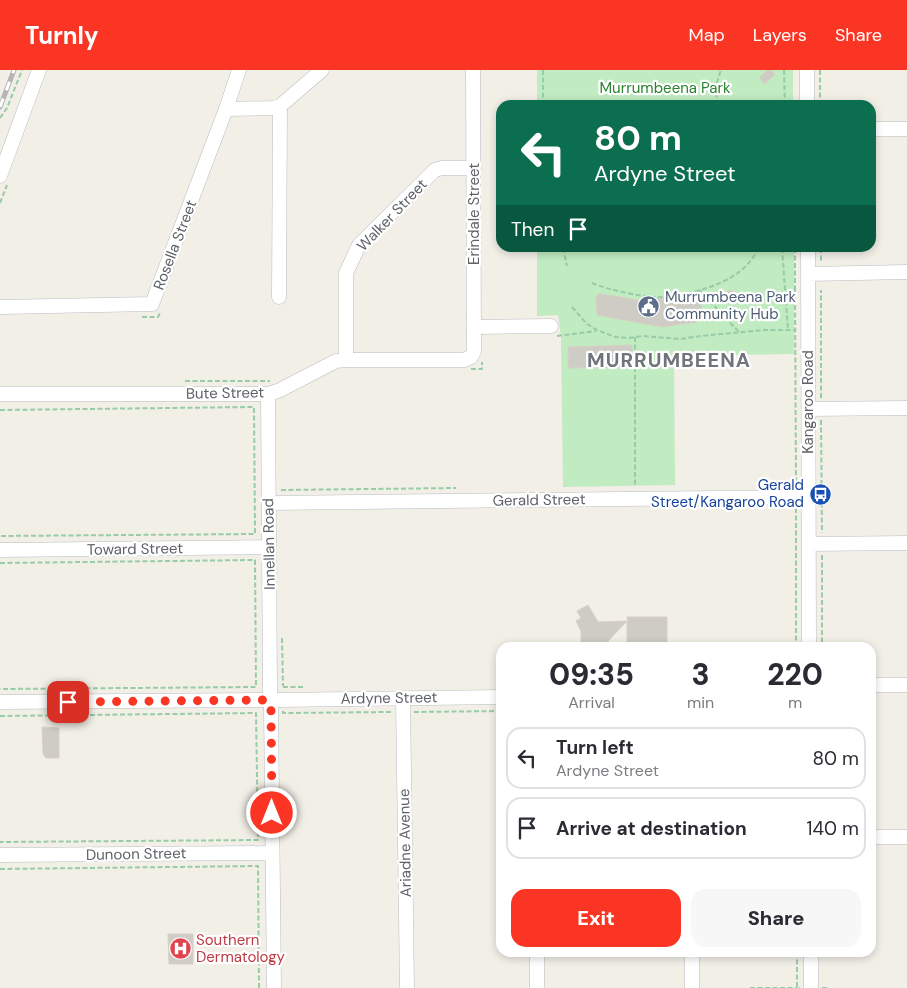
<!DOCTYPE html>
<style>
body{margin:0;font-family:"DM Sans",sans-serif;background:#f7f7f7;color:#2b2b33;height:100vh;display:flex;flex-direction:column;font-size:19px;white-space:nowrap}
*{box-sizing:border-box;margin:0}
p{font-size:16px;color:#7c7c81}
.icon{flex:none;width:28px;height:28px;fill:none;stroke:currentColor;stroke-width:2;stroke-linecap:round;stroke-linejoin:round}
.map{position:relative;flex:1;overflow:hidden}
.panel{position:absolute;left:496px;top:572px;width:380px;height:315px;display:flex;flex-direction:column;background:#fff;border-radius:15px;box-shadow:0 2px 8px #0003}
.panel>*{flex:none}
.hud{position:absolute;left:496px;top:30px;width:380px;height:152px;border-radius:15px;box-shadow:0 2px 8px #0003;background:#0b6e4f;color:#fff;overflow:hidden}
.pin{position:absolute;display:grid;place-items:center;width:42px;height:42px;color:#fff;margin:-21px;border-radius:10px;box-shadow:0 2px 8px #0006}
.me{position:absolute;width:55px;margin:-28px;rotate:0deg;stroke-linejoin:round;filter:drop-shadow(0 0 4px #0008)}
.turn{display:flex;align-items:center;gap:18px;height:105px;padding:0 15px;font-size:22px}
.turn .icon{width:65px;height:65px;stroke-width:2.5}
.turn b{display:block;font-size:35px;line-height:42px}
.then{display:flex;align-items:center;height:48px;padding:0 15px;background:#0003;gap:10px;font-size:19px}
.eta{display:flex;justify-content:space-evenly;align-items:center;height:85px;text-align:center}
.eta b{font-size:30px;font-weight:800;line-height:35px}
.button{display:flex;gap:10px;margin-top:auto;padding:10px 15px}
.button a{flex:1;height:58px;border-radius:15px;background:#fb3523;color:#fff;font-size:20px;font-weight:800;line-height:58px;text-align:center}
.button a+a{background:#f7f7f7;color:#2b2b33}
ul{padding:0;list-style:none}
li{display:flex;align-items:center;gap:15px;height:62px;margin:0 10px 8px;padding:0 5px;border:2px solid #e1e1e2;border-radius:15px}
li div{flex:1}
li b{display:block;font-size:19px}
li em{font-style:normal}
header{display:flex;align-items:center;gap:30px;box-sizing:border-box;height:70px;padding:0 25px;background:#fb3523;color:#fff}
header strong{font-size:24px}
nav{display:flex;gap:28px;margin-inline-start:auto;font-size:18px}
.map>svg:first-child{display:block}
.green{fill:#c1ebc1}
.building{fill:#cfccc5;stroke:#d7d1c4}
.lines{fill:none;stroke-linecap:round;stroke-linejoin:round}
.minor-casing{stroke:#b9bcc1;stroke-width:15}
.path{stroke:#98cba7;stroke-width:2;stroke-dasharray:5 2.5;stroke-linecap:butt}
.minor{stroke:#fff;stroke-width:14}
.rail-casing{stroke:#b6b6b8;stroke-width:5}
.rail{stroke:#fff;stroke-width:3;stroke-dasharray:9;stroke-linecap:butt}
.route{stroke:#fb3523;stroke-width:9;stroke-dasharray:0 16.2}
.labels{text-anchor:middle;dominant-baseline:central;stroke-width:4.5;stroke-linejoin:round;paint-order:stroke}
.park-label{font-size:15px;fill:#2b8230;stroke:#fff}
.street-label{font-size:15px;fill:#5e6268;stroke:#fff}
.service-label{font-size:15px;fill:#4e5e75;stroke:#fff;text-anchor:start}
.transit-label{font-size:15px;fill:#164399;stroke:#fff;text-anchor:end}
.health-label{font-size:15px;fill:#be3a42;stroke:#fff;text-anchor:start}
.district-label{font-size:20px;font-weight:bold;letter-spacing:1px;fill:#6f757b;stroke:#fff}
</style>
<header>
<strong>Turnly</strong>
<nav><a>Map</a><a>Layers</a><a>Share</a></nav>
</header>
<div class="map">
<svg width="907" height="918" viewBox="0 0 907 918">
<rect width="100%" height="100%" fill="#f2efe7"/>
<!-- green -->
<path class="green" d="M537,0h256v35h-256z
M537,178h257v106l-120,2 1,129 -112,2 -2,-150 -3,-22 -21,1z"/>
<!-- building -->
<path class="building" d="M767,0h4l4,4 -10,10 -6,-6z
M728,220l8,2 -2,11 -9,-2z
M598,224h4l41,7 20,-4 9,4 28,-4 2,14 -6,1 1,10 -35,5 -65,-12 -1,-17z
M632,275v22l-64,1v-21z
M588,535l10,17 30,-1 -1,-4h40v31h-40v-27l-19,20 7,7h-34v-17l-5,-10 5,-3 -4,-7z
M42,657l17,1v30h-13l-3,-4z
M168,864h25v30h-24z"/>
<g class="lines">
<defs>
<path id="minor" d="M807,0v35
M226,39l48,-1 6,-2 42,-36
M871,59h36
M0,106l39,-106
M808,178l1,400
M808,204l99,-2
M279,227l1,-191
M0,237l152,-3 74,-195 13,-39
M474,257l77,-1
M346,290v-87l13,-28 76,-75 7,-2h32
M0,324h268l10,-3 58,-30 10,-1h118l7,-3 3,-6 -1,-281
M268,324l2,299
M809,339l98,-1
M269,433l540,-6
M809,474l98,-1
M0,480l269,-3
M871,615h36
M403,629l4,289
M278,630l223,-3
M0,632l264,-2
M271,637l3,281
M871,767h36
M0,785l272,-2
M537,882v36
M811,882v36
M692,918v-36"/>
</defs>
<!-- minor casing -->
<use href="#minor" class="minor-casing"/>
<!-- path -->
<path class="path" d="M543,0v35
M784,0l1,35
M820,0v35
M718,35l-3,-17 6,-18
M0,48l7,-10 15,-38
M0,133l7,-18
M563,178l4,18
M782,178l6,82
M795,178v42
M821,178v14
M592,213c14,6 52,15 67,14 34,-2 86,-15 99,-49
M699,220l40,42
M795,220l1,196
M572,237l15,17 10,6 18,7 14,1 13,-2 39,3 19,-3 65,-6h30
M142,247h16l2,-4
M557,266l39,-5
M635,267v150
M471,299h11v-7
M185,311h85
M821,328v-108
M0,340l254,-3 1,127 -255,2
M821,350l1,113
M281,420l175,-2
M796,438v140
M822,485v93
M0,493l255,-3 1,127 -256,2
M282,568l1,48
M283,617h22
M283,641v2l108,-1
M414,642l87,-1
M0,646l256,-3 2,127 -258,2
M0,799l258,-3 1,122
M797,882v36h3
M750,918h47
M822,918h6"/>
<!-- minor -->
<use href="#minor" class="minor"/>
<defs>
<path id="rail" d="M0,37l14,-37"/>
</defs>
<!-- rail casing -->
<use href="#rail" class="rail-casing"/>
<!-- rail -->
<use href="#rail" class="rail"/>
</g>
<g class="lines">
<!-- route -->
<path class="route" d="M68,632l196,-2 1,4 6,3 1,106"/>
</g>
<!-- icons -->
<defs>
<symbol id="civic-disc" viewBox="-11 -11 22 22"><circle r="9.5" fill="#5c6f8a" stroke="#fff"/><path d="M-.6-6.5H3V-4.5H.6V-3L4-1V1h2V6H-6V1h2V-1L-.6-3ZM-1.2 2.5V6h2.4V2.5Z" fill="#fff"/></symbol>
<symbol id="bus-disc" viewBox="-11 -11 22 22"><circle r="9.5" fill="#1a4fb4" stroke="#fff"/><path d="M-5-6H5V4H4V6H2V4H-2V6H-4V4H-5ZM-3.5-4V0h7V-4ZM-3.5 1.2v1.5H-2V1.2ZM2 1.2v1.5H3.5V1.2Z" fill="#fff"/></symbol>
<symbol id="hospital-disc" viewBox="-11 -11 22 22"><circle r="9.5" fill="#e0444e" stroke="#fff"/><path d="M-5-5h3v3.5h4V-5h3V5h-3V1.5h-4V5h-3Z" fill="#fff"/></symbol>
</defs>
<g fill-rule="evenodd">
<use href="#civic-disc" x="636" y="224" width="25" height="25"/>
<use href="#bus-disc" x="808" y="412" width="25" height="25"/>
<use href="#hospital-disc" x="168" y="866" width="25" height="25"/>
</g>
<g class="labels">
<!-- park labels -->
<g class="park-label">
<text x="665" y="18">Murrumbeena Park</text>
</g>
<!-- street labels -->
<g class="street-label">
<text transform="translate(474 144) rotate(-90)">Erindale Street</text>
<text transform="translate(392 145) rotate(-46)">Walker Street</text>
<text transform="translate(175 175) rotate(-69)">Rosella Street</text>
<text transform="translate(225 323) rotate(-1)">Bute Street</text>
<text transform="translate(808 332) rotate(-90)">Kangaroo Road</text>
<text transform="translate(539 430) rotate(-1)">Gerald Street</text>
<text transform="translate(269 474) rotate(-91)">Innellan Road</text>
<text transform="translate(135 479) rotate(-1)">Toward Street</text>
<text transform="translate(389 628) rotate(-1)">Ardyne Street</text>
<text transform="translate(405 773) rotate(-91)">Ariadne Avenue</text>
<text transform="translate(136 784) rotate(-1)">Dunoon Street</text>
</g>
<!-- service labels -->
<g class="service-label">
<text x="665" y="227">Murrumbeena Park<tspan x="665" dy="17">Community Hub</tspan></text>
</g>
<!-- transit labels -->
<g class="transit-label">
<text x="804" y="415">Gerald<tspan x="804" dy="17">Street/Kangaroo Road</tspan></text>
</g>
<!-- health labels -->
<g class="health-label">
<text x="196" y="870">Southern<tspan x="196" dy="17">Dermatology</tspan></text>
</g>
<!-- district labels -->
<g class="district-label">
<text x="669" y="290">MURRUMBEENA</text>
</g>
</g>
</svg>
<div class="pin" style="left:68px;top:632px;background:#d93025"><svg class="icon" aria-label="arrive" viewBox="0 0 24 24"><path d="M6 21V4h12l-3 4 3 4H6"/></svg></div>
<svg class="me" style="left:272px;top:743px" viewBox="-20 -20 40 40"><circle r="17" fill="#fb3523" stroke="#fff" stroke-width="3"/><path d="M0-11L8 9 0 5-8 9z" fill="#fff"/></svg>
<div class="hud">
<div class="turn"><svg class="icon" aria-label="left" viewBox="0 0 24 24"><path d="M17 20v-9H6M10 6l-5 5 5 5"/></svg><div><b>80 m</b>Ardyne Street</div></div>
<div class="then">Then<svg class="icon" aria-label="arrive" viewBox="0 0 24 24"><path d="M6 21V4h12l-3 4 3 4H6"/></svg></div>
</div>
<section class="panel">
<div class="eta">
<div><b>09:35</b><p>Arrival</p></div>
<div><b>3</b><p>min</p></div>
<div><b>220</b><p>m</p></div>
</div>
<ul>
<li><svg class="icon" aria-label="left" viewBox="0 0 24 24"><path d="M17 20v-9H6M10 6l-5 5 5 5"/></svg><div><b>Turn left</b><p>Ardyne Street</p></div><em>80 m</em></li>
<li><svg class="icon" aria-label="arrive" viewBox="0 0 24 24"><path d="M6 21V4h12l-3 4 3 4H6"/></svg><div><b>Arrive at destination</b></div><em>140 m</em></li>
</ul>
<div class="button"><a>Exit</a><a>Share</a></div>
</section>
</div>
